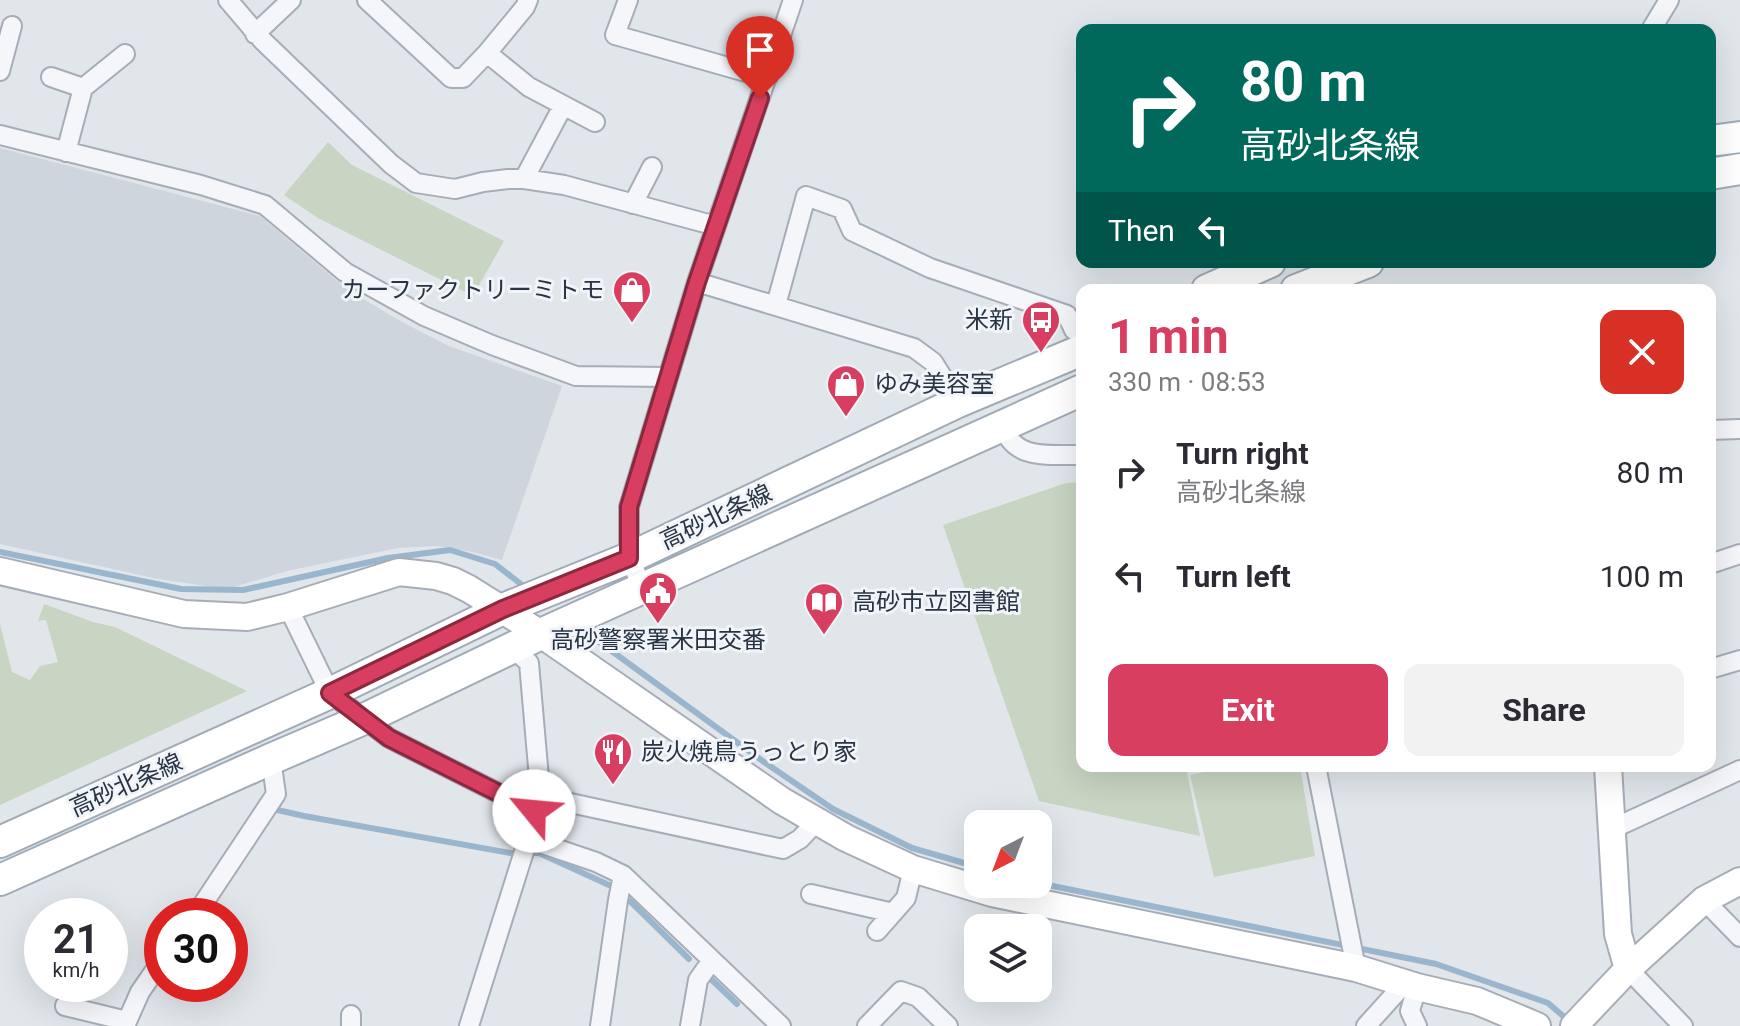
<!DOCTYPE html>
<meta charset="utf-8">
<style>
body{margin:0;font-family:Roboto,"Noto Sans JP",sans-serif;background:#f2f2f3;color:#2b2b33;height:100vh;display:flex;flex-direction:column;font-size:30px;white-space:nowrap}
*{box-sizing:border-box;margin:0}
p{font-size:26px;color:#7c7c81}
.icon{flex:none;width:44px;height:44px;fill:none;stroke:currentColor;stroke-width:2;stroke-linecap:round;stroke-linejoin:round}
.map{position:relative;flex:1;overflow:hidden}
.side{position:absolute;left:1076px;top:284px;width:640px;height:488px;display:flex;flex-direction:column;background:#fff;border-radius:16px;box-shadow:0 8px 32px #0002}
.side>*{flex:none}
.guide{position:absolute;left:1076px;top:24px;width:640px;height:244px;border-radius:16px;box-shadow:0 8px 32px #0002;background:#00695c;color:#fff;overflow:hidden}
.needle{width:52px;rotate:222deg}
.controls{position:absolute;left:964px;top:810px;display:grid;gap:16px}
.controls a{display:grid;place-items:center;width:88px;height:88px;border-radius:16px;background:#fff;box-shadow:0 8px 32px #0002;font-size:40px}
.speed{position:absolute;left:24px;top:898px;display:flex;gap:16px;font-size:40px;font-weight:700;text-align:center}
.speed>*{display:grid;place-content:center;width:104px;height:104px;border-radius:50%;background:#fff;box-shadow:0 8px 32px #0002;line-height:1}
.speed small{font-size:20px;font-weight:400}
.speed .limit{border:12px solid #d22;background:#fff;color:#111}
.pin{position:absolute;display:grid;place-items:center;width:68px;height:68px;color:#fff;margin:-82px -34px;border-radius:50% 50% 50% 0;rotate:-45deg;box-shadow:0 0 8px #0007}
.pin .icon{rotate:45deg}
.me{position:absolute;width:88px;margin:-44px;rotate:298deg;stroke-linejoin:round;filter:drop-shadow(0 0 6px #0008)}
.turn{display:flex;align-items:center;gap:28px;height:168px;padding:0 32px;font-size:36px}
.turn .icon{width:104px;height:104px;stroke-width:2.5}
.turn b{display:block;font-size:56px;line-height:68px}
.then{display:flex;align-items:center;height:76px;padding:0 32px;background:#0003;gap:16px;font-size:30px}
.round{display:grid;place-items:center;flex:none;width:84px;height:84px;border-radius:16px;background:#f2f2f3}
.summary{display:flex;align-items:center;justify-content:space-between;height:136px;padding:0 32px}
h1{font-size:48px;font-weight:700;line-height:60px;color:#d73e60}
.action{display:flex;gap:16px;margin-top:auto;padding:16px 32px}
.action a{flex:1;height:92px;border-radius:16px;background:#d73e60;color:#fff;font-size:32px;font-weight:700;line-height:92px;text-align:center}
.action a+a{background:#f2f2f3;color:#2b2b33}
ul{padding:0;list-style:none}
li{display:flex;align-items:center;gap:24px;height:104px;padding:0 32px}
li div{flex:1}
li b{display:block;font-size:30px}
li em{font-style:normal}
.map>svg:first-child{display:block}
.built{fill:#cfd5dd}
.green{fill:#c8d5c2}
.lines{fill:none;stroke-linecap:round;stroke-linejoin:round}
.stream{stroke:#9ab6cd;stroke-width:6}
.street-casing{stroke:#a6adb6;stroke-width:22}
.secondary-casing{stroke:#a6adb6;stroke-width:30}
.primary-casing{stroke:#9fabb7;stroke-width:34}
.street{stroke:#f4f6f9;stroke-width:18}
.secondary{stroke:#fff;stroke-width:26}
.primary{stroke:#fff;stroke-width:30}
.route-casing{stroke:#8c283e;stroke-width:20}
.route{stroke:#d73e60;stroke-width:14}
.labels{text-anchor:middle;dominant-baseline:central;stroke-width:6;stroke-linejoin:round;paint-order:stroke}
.poi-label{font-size:24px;fill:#283444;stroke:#f1f4f8;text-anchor:start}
.street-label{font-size:24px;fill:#283444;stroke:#f1f4f8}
</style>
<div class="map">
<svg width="1740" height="1026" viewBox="0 0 1740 1026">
<rect width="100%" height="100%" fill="#e1e6eb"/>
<!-- built -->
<path class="built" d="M0,148l260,68 76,64 22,16 44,26 47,24 113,40 -60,174 -34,-9 -31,-5 -39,2 -111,23 -53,16 -14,1 -62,-9 -158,-35z"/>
<!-- green -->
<path class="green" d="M328,142l24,23 152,76 -31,55 -155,-78 -34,-23z
M1082,482v284h132l-27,6 13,64 -161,-35 -96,-276 123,-42z
M44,604l49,18 22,5 132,64 -247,114v-181l12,48 18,8 10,-14 18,-4 -12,-42 -8,1z
M1233,766h67l15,90 -101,21 -24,-102z"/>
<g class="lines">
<!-- stream -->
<path class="stream" d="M0,552l181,37 62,1 145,-32 62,-8 45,14 31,24
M580,628l184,134 69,47 79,39 66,19
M273,809l31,7 223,40 5,-3h7l70,32
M1038,883l398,81 112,39 21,18
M630,901l59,58
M712,980l25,24"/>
<defs>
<path id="street" d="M228,0l34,40 129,124 25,19 39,6 28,-7 25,-3h16l40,6 152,41
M367,0l84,78h12l24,-25
M528,0l-3,7 -38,46 42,34 66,35
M628,0l-13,35 152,43
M1651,30l18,-30
M255,34l36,-34
M0,71l12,-45
M51,77l32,11
M0,135l201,50 64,20 80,67 79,44 68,29 84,31 92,1
M66,152l17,-64 42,-34
M524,179l39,-73
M633,204l19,-37
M697,282l217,66 19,14 25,40
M776,305l30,-109 36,13 10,22 78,37 137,47 7,15 8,5
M1003,425c10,37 49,29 79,30
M1710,430l30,-1
M1710,564l30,-10
M643,588l-14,-30v-51l68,-225 96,-282
M288,607l42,86 59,45 145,73
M1710,669l30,-9
M1316,766l40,202
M538,796l245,53 17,-10 16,-17
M1612,829l128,-59
M528,839l68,23 27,13 158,151
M811,894l82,19
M1704,900l36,37
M195,916l81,-122 -5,-35
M877,931l29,-33 7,-29
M1628,969l55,57
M65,1006l62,15
M351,1015v11
M125,1026l15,-34 22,-32
M469,1026l59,-187 12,-49 -11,-127 -16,-15
M600,1026l18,-126 5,-25
M690,1026l8,-46 14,-20
M867,1026l34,-35 17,6 30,29
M1366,1026l39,-43
M1417,1026l-7,-15 7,-24"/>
<path id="secondary" d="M0,571l184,43 63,3 41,-10 111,-35 37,4 17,5 16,8 72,45 241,167 64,37 67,31 79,24 364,75 61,19 60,14 60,25
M1608,766l10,168 10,35
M1574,1026l54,-57 76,-69 36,-19"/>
<path id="primary" d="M1710,141l30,-4
M1710,174l30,-5
M1207,290l63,-28
M1296,290l72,-28
M0,842l330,-149 173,-84 126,-51 329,-156 124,-52
M0,880l271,-121 93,-40 177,-85 541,-244"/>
</defs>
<!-- street casing -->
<use href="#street" class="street-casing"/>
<!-- secondary casing -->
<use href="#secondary" class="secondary-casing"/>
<!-- primary casing -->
<use href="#primary" class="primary-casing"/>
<!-- street -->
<use href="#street" class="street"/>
<!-- secondary -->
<use href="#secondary" class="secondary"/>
<!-- primary -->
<use href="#primary" class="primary"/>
</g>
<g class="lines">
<defs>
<path id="route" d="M534,811l-145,-73 -59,-45 173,-84 126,-51v-51l68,-225 63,-184"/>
</defs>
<!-- route casing -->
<use href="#route" class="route-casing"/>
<!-- route -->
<use href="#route" class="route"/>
</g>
<!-- icons -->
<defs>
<symbol id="shop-pin" viewBox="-11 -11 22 30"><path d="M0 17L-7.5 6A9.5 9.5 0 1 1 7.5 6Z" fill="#d73e60" stroke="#f1f4f8"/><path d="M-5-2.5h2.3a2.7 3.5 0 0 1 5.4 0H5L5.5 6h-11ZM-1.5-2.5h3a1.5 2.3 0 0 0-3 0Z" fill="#fff"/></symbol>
<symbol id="bus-pin" viewBox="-11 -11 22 30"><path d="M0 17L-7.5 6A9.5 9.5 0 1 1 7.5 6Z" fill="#d73e60" stroke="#f1f4f8"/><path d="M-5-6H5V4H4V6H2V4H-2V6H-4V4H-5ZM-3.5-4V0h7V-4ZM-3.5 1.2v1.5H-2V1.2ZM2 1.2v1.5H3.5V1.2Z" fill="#fff"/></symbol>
<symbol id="civic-pin" viewBox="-11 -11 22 30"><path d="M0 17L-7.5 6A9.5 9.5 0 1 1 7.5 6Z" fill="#d73e60" stroke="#f1f4f8"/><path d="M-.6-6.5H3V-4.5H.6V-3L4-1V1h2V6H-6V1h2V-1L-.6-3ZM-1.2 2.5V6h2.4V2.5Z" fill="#fff"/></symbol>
<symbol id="library-pin" viewBox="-11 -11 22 30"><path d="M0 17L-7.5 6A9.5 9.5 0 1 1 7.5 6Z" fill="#d73e60" stroke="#f1f4f8"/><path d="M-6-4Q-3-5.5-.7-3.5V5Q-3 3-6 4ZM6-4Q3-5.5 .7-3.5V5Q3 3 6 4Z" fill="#fff"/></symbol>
<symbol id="restaurant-pin" viewBox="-11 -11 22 30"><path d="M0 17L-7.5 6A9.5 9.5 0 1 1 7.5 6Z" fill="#d73e60" stroke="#f1f4f8"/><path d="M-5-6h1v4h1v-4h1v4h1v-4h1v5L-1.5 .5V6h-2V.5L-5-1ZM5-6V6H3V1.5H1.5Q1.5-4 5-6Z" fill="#fff"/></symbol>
</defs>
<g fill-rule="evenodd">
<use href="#shop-pin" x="610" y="268" width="44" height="60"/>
<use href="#bus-pin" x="1019" y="298" width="44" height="60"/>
<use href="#shop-pin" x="824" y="362" width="44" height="60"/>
<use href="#civic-pin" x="636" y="569" width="44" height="60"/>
<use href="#library-pin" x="802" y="580" width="44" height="60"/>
<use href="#restaurant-pin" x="591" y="730" width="44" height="60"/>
</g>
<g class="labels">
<!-- poi labels -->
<g class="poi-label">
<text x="604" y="290" text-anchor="end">カーファクトリーミトモ</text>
<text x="1013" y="320" text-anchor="end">米新</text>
<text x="874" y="384">ゆみ美容室</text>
<text x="852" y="602">高砂市立図書館</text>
<text x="658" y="640" text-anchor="middle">高砂警察署米田交番</text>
<text x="641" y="752">炭火焼鳥うっとり家</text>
</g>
<!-- street labels -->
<g class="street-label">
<text transform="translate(716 517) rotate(-25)">高砂北条線</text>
<text transform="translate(126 785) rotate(-24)">高砂北条線</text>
</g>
</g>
</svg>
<div class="controls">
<a><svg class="needle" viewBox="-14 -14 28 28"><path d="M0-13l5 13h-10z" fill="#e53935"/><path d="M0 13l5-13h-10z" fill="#7c7c81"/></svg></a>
<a><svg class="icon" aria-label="layers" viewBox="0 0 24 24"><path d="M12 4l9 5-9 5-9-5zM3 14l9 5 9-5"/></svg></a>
</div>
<div class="speed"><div>21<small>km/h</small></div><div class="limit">30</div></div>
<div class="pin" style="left:760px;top:98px;background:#d93025"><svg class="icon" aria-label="arrive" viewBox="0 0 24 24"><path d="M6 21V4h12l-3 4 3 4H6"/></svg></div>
<svg class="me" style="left:534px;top:811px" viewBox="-20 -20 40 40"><circle r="19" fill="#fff"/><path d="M0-13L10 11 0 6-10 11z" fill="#d73e60"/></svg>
<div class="guide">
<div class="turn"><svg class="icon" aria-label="right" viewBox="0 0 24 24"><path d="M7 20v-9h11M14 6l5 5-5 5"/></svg><div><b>80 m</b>高砂北条線</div></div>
<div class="then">Then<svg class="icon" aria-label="left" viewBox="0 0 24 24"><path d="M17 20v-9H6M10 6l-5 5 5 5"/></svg></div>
</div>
<section class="side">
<div class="summary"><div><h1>1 min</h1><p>330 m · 08:53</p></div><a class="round" style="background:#d93025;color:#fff"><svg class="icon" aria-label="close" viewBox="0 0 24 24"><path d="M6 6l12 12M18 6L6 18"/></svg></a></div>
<ul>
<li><svg class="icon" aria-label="right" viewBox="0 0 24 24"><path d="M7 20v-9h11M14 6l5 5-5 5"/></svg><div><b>Turn right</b><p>高砂北条線</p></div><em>80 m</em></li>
<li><svg class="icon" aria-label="left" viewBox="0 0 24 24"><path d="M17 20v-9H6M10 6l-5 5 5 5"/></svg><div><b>Turn left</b></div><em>100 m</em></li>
</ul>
<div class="action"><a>Exit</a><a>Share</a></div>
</section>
</div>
